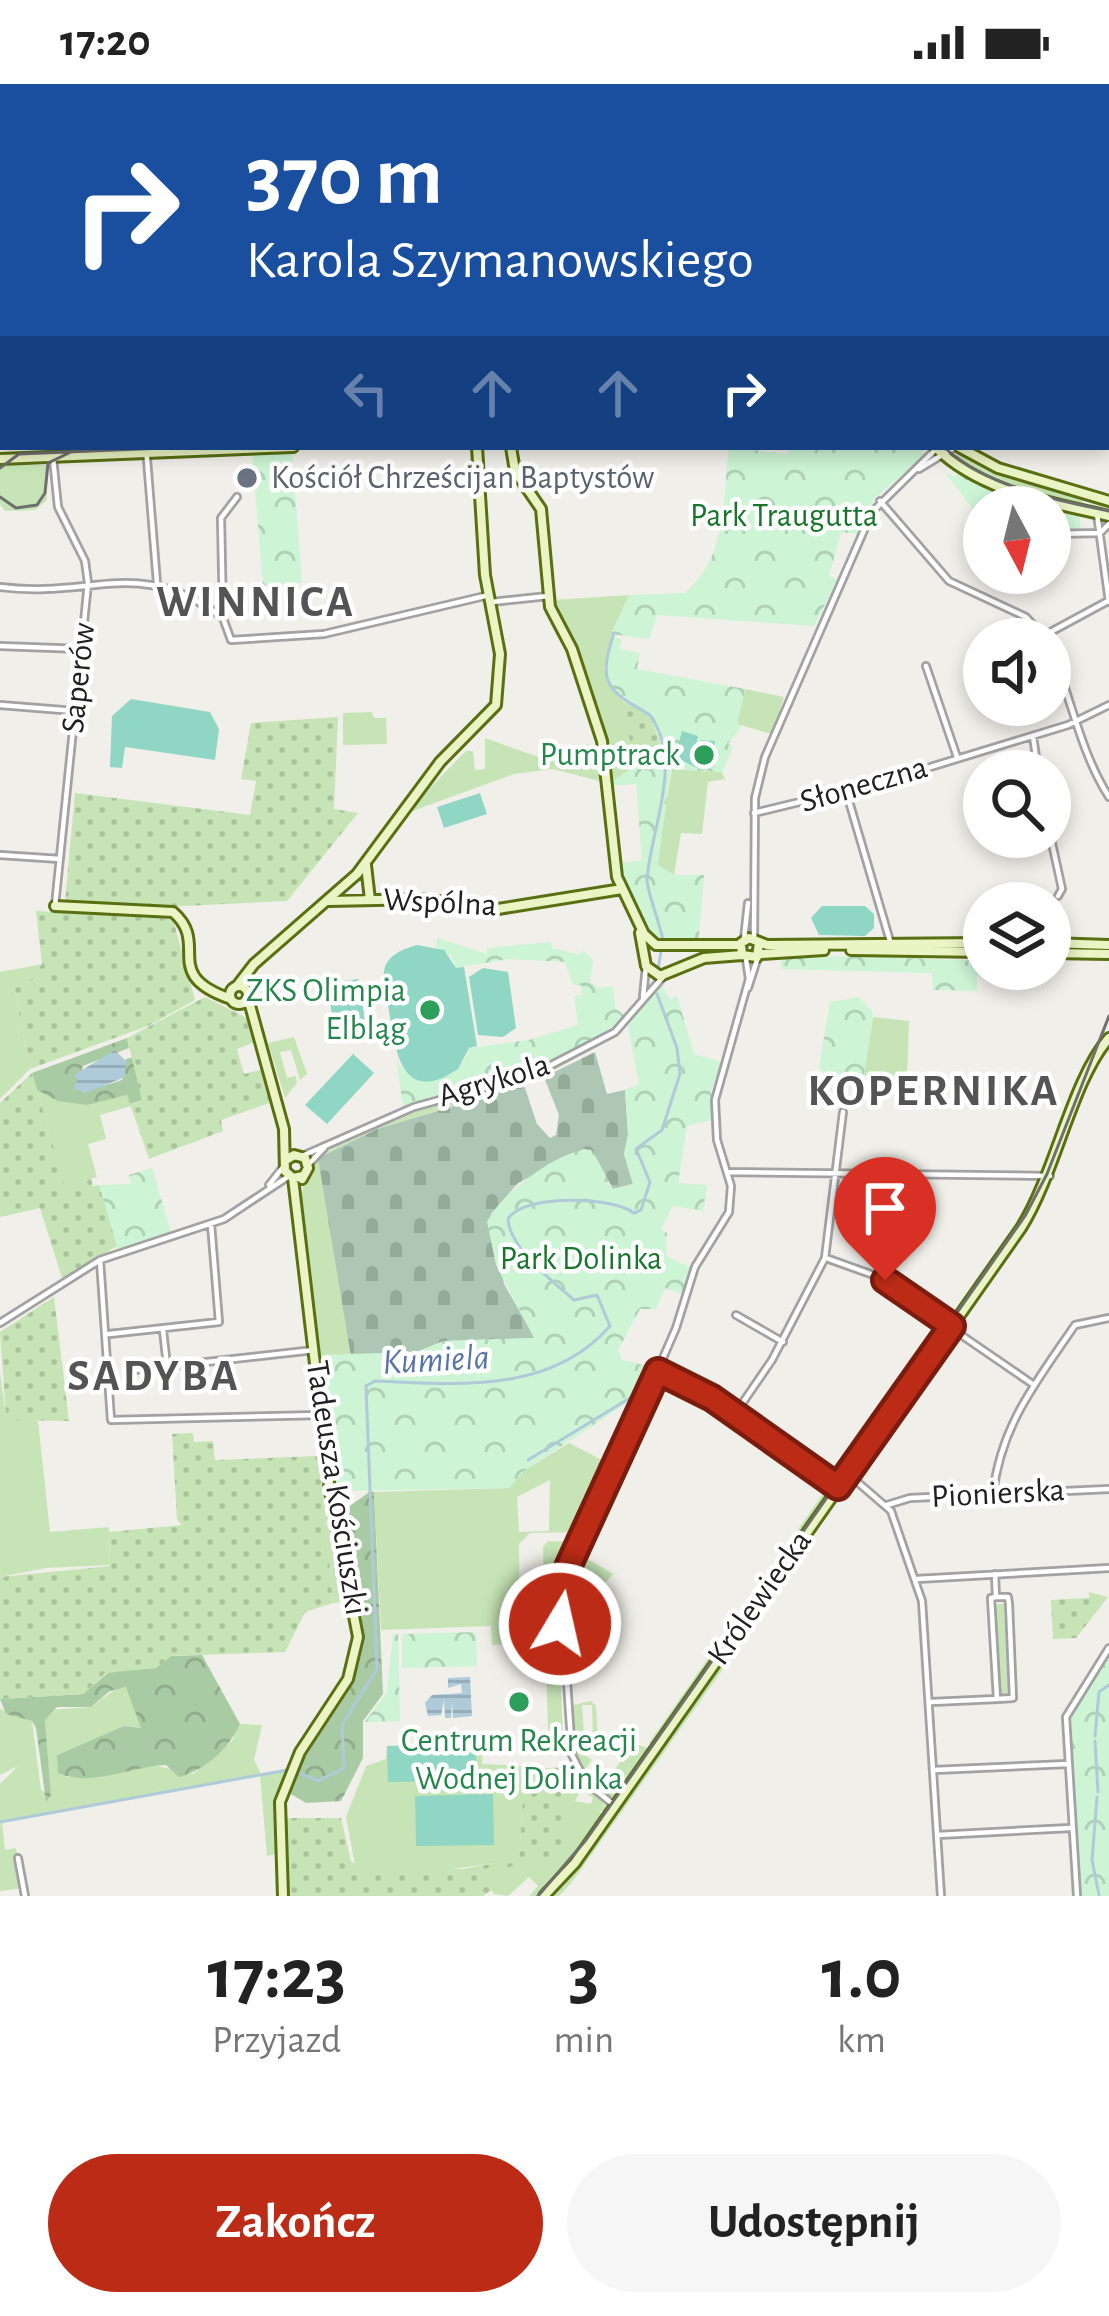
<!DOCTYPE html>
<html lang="pl">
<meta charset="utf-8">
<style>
body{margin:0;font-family:"Alegreya Sans",sans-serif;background:#f6f6f6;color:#222;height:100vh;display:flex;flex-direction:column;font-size:45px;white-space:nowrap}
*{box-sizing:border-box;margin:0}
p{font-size:39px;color:#767676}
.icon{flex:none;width:66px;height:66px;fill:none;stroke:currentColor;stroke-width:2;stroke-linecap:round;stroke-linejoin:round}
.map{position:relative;height:1812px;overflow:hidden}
.side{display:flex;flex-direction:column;background:#fff;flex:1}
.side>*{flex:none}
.banner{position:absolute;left:0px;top:0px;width:1110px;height:366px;box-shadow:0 6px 18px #0003;background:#1a4fa0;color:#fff;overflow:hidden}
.needle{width:78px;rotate:173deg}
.controls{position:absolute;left:963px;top:402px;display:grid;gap:24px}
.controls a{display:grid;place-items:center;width:108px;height:108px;border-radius:50%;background:#fff;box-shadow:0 6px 18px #0003;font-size:60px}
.pin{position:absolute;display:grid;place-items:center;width:102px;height:102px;color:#fff;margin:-123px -51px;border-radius:50% 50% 50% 0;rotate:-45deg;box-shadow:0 0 12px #0007}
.pin .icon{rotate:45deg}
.me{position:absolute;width:132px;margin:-66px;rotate:9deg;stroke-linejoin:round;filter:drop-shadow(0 0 9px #0008)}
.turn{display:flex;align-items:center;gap:42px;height:252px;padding:0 48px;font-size:54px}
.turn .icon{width:156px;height:156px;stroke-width:2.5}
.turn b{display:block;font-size:84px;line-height:102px}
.lanes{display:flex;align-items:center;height:114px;padding:0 48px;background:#0003;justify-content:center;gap:60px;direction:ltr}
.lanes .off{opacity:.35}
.eta{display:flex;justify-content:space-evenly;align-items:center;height:204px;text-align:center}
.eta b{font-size:72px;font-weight:700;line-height:84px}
.button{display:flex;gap:24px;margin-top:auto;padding:24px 48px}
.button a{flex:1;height:138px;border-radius:72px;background:#bc2b16;color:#fff;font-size:48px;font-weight:700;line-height:138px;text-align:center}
.button a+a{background:#f6f6f6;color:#222}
.status{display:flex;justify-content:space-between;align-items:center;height:84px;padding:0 60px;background:#fff;direction:ltr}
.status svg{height:33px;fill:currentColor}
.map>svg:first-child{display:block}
.grass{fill:#c6e4b5;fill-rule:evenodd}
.forest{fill:url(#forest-crowns)}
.cemetery{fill:url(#cemetery-stones)}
.park{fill:url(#park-crowns)}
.garden{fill:url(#garden-dots)}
.pitch{fill:#90d6c4}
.water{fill:url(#water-rules)}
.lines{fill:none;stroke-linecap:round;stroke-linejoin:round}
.stream{stroke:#afcad9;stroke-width:3}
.street-casing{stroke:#a2a2a2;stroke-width:10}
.secondary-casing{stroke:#596f12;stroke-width:14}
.street{stroke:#fff;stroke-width:4.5}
.secondary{stroke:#ebf4c4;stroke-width:8}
.tram{stroke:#6f6f6f;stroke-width:3}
.route-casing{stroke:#7a1c0e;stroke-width:30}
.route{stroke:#bc2b16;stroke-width:21}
.worship-dot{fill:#6b7280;stroke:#fff;stroke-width:4.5}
.leisure-dot{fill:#2e9e5b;stroke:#fff;stroke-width:4.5}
.labels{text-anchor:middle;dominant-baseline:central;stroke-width:9;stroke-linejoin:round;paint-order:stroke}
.worship-label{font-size:33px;fill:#5b616d;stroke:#fff;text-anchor:start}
.park-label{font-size:33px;fill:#18762c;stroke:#fff}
.street-label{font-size:33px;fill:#212121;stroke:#fff}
.leisure-label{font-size:33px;fill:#27864d;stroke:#fff;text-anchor:end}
.water-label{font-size:36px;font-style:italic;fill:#5775a8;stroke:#fff}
.district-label{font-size:45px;font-weight:bold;letter-spacing:3px;fill:#545454;stroke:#fff}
</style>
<div class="status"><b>17:20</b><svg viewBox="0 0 49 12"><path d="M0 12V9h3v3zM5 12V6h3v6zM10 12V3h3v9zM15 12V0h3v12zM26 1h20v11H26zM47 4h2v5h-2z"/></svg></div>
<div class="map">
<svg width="1109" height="1812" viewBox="0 0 1109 1812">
<defs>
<pattern id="forest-crowns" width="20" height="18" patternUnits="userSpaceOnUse" patternTransform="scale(3)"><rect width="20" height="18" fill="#a9cba3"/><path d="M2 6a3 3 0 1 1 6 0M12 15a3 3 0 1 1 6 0" fill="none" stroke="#91ae8c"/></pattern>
<pattern id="cemetery-stones" width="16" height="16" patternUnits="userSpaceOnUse" patternTransform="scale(3)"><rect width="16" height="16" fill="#adc7b4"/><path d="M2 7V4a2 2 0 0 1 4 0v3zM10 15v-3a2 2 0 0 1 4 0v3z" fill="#95ab9a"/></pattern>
<pattern id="park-crowns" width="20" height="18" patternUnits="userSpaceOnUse" patternTransform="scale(3)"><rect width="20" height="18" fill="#ccf4d5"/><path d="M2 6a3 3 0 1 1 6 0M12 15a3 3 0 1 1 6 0" fill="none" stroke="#afd1b7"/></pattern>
<pattern id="garden-dots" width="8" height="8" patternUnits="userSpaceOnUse" patternTransform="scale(3)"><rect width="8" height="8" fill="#c6e4b5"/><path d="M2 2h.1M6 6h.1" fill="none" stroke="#aac39b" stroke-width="1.8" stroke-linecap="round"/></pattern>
<pattern id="water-rules" width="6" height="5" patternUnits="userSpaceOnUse" patternTransform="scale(3)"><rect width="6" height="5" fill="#afcad9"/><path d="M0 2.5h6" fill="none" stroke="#96adba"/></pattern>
</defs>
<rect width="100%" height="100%" fill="#f1efe9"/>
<!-- grass -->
<path class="grass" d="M959,369l41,21 84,24 -3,9 -96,-27 -32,-21z
M0,381h46l1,35 -12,10 -30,1 -5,-7z
M629,511l-17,37 -8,37 7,19 14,14 10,64 -24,16 -8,-49 -49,-133z
M745,605l39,8 -12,37 -35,-10z
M372,628l2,6h12l1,26 -44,1v-32z
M485,654l59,21 44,-15 15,38 -50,-13 -39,5 -107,39 -22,27 67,-87 -32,45 46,-47h7l2,19 10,-1z
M672,685l50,3 3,7 -17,3 -6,52 -21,-1 -7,42 -16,-9 -1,-6z
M43,880l-12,16 -17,7 16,82 -30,30v-127z
M873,933l36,4 -2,56 -43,-2z
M294,953l13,37 -7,6 -9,-30 -11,2 7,26 9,-2 1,7 -12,15 -17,-55z
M593,964l-58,33 -158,48 -58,28 32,200 -34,-2c-5,-48 -25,-130 -12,-175 16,-62 162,-78 213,-96 26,-9 51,-24 75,-36z
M37,1006c33,17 55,14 90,5l4,11 -31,9 6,24 -18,5 9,33 -32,10z
M945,1240l-104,153 -9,2 112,-156z
M0,1288l6,44 32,5 12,111 59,-5 1,38 -64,3 -46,9z
M668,1296l41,19 119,83 4,7 -179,256 -16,-8 12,6 175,-251 -6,-13z
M569,1359l39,20 6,-4 -36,73 -48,1 -11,11 1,100 -28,1 -1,-19 -110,4 -7,-138 135,-4 16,-18zM550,1396l-1,51 -30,1 -2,-35z
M319,1372l12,82 18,63 -16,2z
M548,1457l22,1 4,5 -16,62 5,130 -15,-9 -5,-183z
M585,1473l28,17 -8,9 -8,-1 -21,26 29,26 -36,-23z
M768,1509l6,4 -202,285 -13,14h-10l36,-42z
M994,1520h10l4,92 -9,-3z
M120,1602l11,4 11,38 -17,-2 -68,29 10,22 29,1 57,-13 40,9 39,-33 8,-17 22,1 -8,35 7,14 28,-4 -14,40 1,44 -9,2 -7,-81 -258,47 3,28 11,-2 7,40 -23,3v-107l18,-18 -18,9v-66l32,12 9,69 10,5 -6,-75 5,-10 41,-3z
M591,1617l5,5 2,35 -5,1 -1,-37h-10l3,44 -5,2 12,9 -9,12 -10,-22 -4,-44z
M483,1659l-1,21 65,3 -14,2 -9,13 -5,78 -82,11 -75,-1 -7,-5 -9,-48 20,-51 20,-7 1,-13z
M633,1659l18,6 -35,48 -10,-1 -12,-13 10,-15 20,14 -11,-10z
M569,1682l16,18 -10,17 16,3 2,-6 -9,-6 5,-4 15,13 -2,6 4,-4 -1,8h-6l5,4 -65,81h-10l9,-10 -9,-9 -21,19 -14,-2 -11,-16 36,-15 36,-3 10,-92h-15z"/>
<!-- forest -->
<path class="forest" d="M127,954l2,10 -46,18 -5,17 6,9 38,-12 4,-21 9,-2 7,43 -12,4 -3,-9 -40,10 -29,-4 -21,-11 -5,-17z
M370,1407l4,1 9,202 -20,27v37l-22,43 -35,2 -20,-12c21,-48 73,-100 75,-151 1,-34 -33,-104 -14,-131 5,-6 17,-12 23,-18z
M202,1571l38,69c-10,24 -36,47 -61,53l-13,-12c-36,1 -73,23 -108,8l-1,-18 67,-29 17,2 -15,-41 -16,4 -19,16h-34l-12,13 6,75 -5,7 -10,-74 -4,-7 -26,-7 -6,-15 83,-5 27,-23 46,-3 14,-12z"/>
<!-- cemetery -->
<path class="cemetery" d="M595,968l12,42 18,-4 3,45 -4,19 9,30 -20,5 -21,-38 -8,-2 -66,34 -27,31 13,70 31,54 -91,3 -43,17 -19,-5 -31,4 -33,-199 59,-29 147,-44 13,39 13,14 6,-3 3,-20 -15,-38z"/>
<!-- park -->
<path class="park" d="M729,363l59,7 3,-7h131l2,9 -49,42 -18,36 -16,-2 -12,44 8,4 -23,46 -157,-11 -8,24 -38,-5 18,-39 56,-2c44,-38 37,-94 44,-146z
M292,369l10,130 -39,3 -11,-132z
M945,388l10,5 4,-5 48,23 72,18 2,17 -31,1v-24h-66v17z
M614,553l8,3 -2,9 20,4 -3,16 108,20 -8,34 5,3 -14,18 5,3 -11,25 -50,-3 -2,5 -12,91 16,10h30l-6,71 -38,-3 -12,-8 -31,-71 25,-4 -6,-76 -25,2v-4l24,-16 -3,-18 29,-3c-5,-11 -10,-28 -19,-35 -31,-25 -49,-27 -28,-73z
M437,854l50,16v-6l64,-6 1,6 28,7 3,-5 10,10 -3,22 8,6 15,-2 2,22 13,10 -94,54 -131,36 -6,-46c20,28 65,20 72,-14l60,-8 49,-15 -4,-29 8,-1 -1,-10h-8l-8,-23 -57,-3 -52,9 -5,-12 -15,-9z
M857,872l125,5v13h-5v17l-44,-1 -1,-17 -151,-4v-11z
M660,898l10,17 7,-3 17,58 27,8 -10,29v29l-24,6 -9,57 29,2 -4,26 -30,-5 -12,23 6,4 -1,23 26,12 -7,27 -20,-7 -9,21h-16l-22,41 4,10 34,8 -21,45 4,-18 -114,75 -16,18 -175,3 -17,-136 65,-2 19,5 43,-17 90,-3 -38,-73 -9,-43c13,-27 74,-75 105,-72l21,39 20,-5 -9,-30 4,-19 -3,-45 14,-6 -11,-58z
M858,913l15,15 -9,63 -37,1 -8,-8 11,-66z
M152,1084l19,64 -54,17 -18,-64 32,-1 -2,-9z
M476,1548l1,34 -75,2v-34z
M393,1550h5l2,87 -35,1 22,-30z
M1109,1564v248h-32l-11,-179z"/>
<!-- garden -->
<path class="garden" d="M625,618l25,13 11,31 -29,2 -3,-12 -9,-4z
M338,633l-4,92 24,4 -71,88 -167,8 -55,-7 10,-109 175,22 6,-34 -15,-2 10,-56z
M36,827l137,8 22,81 -45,25 -120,44 -16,-83 17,-6 11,-16z
M205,913l44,22 6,23 -18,7 7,25 20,-5 8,33 -51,18 2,11 -74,28 -19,-55 12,-4 -15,-62z
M32,989l33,113 26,-7 2,7 6,-1 18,61 -55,32 -22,-70 -40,9v-114z
M54,1213l15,124 -57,-1 -6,-3 -6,-85z
M193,1349l1,9 19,-1 2,19 104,-4 14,147 -28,9 -20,40 -114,4 -15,12 -50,5 -23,21 -83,5v-122l110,-11 -1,-34 73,-7 -5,-5 -5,-86z
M1089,1508l19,5 -32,41 -23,1 -2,-39 38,-2z
M533,1684h32l1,87 -5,8h-42l-35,15 8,12 -9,6h-196l-5,-78h59l10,43 11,9 101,-1 56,-10 5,-77z"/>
<!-- pitch -->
<path class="pitch" d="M131,615l79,13 9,17 -4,31 -90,-13 -3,21 -12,-1 2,-51z
M682,647l16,5 -3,14 6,-10 14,1 -2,14 -14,9 12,-3 4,5 -16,3 -24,-12z
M480,709l7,21 -43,14 -7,-21z
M822,822h43l9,8v14l-9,8 -46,-1 -8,-17z
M417,861l27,5 12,18 8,-1 13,79 -8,2 -11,21c-56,38 -63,-18 -69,-58 -2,-13 -9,-34 -3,-47 6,-11 20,-16 31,-19z
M483,884l25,4 8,56 -13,9 -25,-2 -9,-58z
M359,895l8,57 -31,4 -9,-57z
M353,970l21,19 -47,51 -22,-19z
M476,1661v36l-88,1 -1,-36z
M493,1710l1,51 -78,1 -1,-50z"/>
<!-- water -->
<path class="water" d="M115,966l11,11 -1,16 -37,15 -15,-3 5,-9 -4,-5z
M470,1593l2,39 -19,2 -1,-16 -1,16h-6l-1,-18 -3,15 -13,1 -3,-13 7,-8 30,-2 -1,-9 -13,4v-10z"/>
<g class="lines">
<!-- stream -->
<path class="stream" d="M614,549c-17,51 -7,57 36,82 34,48 1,112 -3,164 -1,9 13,45 16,61
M658,886l3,-19
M528,1376l102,-62
M1095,1652l4,-44 10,-7
M1095,1657l3,51
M296,1687l22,10 26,-13 -2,-43 35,-56 -11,-283 9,-5c81,3 175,14 235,-55l-13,-31 -23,5c-21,-18 -65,-53 -66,-81 14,-25 104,-23 126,-6l7,-3 9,-28 -14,-33 26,-19 18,-56 -3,-26 -20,-54
M1097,1713l-5,63 7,35
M0,1738l287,-52"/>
<defs>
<path id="street" d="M237,0l4,3
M198,3l1,-3
M390,3v-3
M682,3v-3
M744,3v-3
M1040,3l3,-3
M1107,264h2
M1107,284l2,-1
M1107,313h2
M146,363l11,136
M53,374l5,49 27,54 3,22 -33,323
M919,385l36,-22
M237,413l-16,21 2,100 8,22 93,-6 165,-39
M880,417l69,80 77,36 20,22
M1097,430l12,88
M1100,449l9,-9
M1050,450l50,-1
M0,503c92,12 140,-32 223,31
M492,518l56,-6
M1045,551l63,-34
M0,562l82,3
M1050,563c21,49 30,105 59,150
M926,582l31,91
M0,621l75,6
M1033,652l5,35
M846,707l44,150
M754,729l124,-30 190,-58 41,-20
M1050,750l12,55 -4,7
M0,771l60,4
M744,855l4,-36
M754,855l1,-141 10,-41 107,-245 62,-61
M748,904l9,-28
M643,913l3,-31
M302,1072l112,-49 120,-33 81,-42 48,-55
M308,1081l16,-17
M728,1088l322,4
M269,1101l15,-19
M826,1174l53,19 73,49
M100,1176l11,160 210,-5
M736,1231l47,27
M0,1239l100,-63 124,-41 65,-43
M951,1244l83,57
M163,1246l4,36
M109,1250l110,-12 -8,-98
M134,1286l180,-20
M658,1287l54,27 126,89
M735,1330l37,-54 53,-102 18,-146
M847,1389l44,38 31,90 19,295
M993,1411c7,-69 44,-114 82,-170l34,-7
M887,1421l23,-7 199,-9
M995,1490l1,23 -5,1 6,101 16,-1 -4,-94 -1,-7h-12
M917,1495l192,-11
M931,1618l66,-3
M934,1686l133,-6
M615,1722l-29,-24 -14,-27 -11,-162 115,-265 19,-61 34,-55 2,-26 -14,-46 -2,-40 34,-121 -3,-20
M938,1751l132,-7
M18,1774l7,38
M1077,1812l-11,-179 43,-69"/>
<path id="secondary" d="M956,0l7,3
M980,0l7,3
M553,3v-3
M1107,26h2
M511,363l4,24 26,38 9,98 22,42 30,92 15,136 27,57 12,11h85
M935,363c46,45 113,55 174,69
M959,363l39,21 111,33
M0,375l293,-12
M366,781l4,35
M329,817l94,-2 75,10 124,-20
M55,822l118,6c38,33 -14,62 58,87
M640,849l6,33 14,10 44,-18 38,-3
M759,858l-2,15 -15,-2 -1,-12 8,-5 18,7 217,-2
M1050,859l59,2
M851,866l133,2
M1050,869l59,1
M761,870l63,-4
M237,902l17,-22 103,-90 83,-112 56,-57 4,-51 -15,-79 -8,-128
M230 911a9 9 0 1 1 18 0a9 9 0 1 1-18 0Z
M248,914l36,131 1,42 8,7 10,-2
M286,1076l8,-5 11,3 3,10 -6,11
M283,1812l-3,-94 20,-50 48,-73 10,-42 -28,-146 -37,-313
M544,1812l31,-33 446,-635c35,-56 51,-148 88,-190"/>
</defs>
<!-- street casing -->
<use href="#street" class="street-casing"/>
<!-- secondary casing -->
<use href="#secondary" class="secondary-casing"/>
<!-- street -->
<use href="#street" class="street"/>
<!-- secondary -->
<use href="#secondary" class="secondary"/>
<!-- tram -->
<path class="tram" d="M963,0l7,3
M1107,335h2
M944,363c41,39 111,53 165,64
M0,384l19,-14 168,-7
M0,413l16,11 21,-3 8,-12 3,-30 23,-11
M538,1812l48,-56 439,-624 22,-42 62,-158"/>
</g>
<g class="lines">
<defs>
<path id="route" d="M560,1540l8,-57 90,-196 54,27 126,89 114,-161 -67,-46"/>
</defs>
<!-- route casing -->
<use href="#route" class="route-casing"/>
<!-- route -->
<use href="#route" class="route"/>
</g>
<!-- markers -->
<circle class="worship-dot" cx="247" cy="394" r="12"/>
<g class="leisure-dot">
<circle cx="704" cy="671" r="12"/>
<circle cx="430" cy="926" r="12"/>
<circle cx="519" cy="1618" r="12"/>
</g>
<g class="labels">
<!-- worship labels -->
<g class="worship-label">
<text x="271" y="394">Kościół Chrześcijan Baptystów</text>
</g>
<!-- park labels -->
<g class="park-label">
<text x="784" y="432">Park Traugutta</text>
<text x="581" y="1175">Park Dolinka</text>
</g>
<!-- street labels -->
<g class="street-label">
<text transform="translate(79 594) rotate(-84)">Saperów</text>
<text transform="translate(864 701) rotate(-16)">Słoneczna</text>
<text transform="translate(440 819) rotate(3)">Wspólna</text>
<text transform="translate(494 997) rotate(-17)">Agrykola</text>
<text transform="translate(336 1404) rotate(81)">Tadeusza Kościuszki</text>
<text transform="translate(998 1410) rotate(-3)">Pionierska</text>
<text transform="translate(760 1514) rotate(-55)">Królewiecka</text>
</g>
<!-- leisure labels -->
<g class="leisure-label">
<text x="680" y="671">Pumptrack</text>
<text x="406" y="907">ZKS Olimpia<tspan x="406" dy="38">Elbląg</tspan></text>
<text x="519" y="1657" text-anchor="middle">Centrum Rekreacji<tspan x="519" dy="38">Wodnej Dolinka</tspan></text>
</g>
<!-- water labels -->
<g class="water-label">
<text transform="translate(436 1276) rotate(-3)">Kumiela</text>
</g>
<!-- district labels -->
<g class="district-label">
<text x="256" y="518">WINNICA</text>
<text x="934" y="1007">KOPERNIKA</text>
<text x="154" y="1292">SADYBA</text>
</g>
</g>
</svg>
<div class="controls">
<a><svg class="needle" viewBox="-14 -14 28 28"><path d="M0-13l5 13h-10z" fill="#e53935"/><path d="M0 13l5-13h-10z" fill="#767676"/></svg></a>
<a><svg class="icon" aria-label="sound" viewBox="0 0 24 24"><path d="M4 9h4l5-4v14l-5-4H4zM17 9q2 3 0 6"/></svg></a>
<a><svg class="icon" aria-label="search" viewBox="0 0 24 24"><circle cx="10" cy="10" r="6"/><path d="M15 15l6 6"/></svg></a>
<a><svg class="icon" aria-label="layers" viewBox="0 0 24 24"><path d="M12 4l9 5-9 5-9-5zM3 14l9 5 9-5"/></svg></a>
</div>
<div class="pin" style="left:885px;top:1196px;background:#d93025"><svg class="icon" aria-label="arrive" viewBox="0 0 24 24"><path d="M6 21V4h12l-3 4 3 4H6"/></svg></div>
<svg class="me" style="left:560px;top:1540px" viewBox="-20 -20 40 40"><circle r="17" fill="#bc2b16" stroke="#fff" stroke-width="3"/><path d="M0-11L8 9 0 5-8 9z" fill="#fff"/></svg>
<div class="banner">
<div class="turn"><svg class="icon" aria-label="right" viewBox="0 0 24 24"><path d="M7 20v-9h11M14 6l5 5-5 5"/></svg><div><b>370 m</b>Karola Szymanowskiego</div></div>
<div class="lanes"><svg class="icon off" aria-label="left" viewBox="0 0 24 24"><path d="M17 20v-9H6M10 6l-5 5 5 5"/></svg><svg class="icon off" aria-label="ahead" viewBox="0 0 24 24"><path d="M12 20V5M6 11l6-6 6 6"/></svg><svg class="icon off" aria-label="ahead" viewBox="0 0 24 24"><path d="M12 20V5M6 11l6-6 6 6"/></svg><svg class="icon" aria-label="right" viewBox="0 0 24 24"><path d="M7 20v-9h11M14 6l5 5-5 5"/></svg></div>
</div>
</div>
<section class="side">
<div class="eta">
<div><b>17:23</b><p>Przyjazd</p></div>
<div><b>3</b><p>min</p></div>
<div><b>1.0</b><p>km</p></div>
</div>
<div class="button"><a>Zakończ</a><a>Udostępnij</a></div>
</section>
